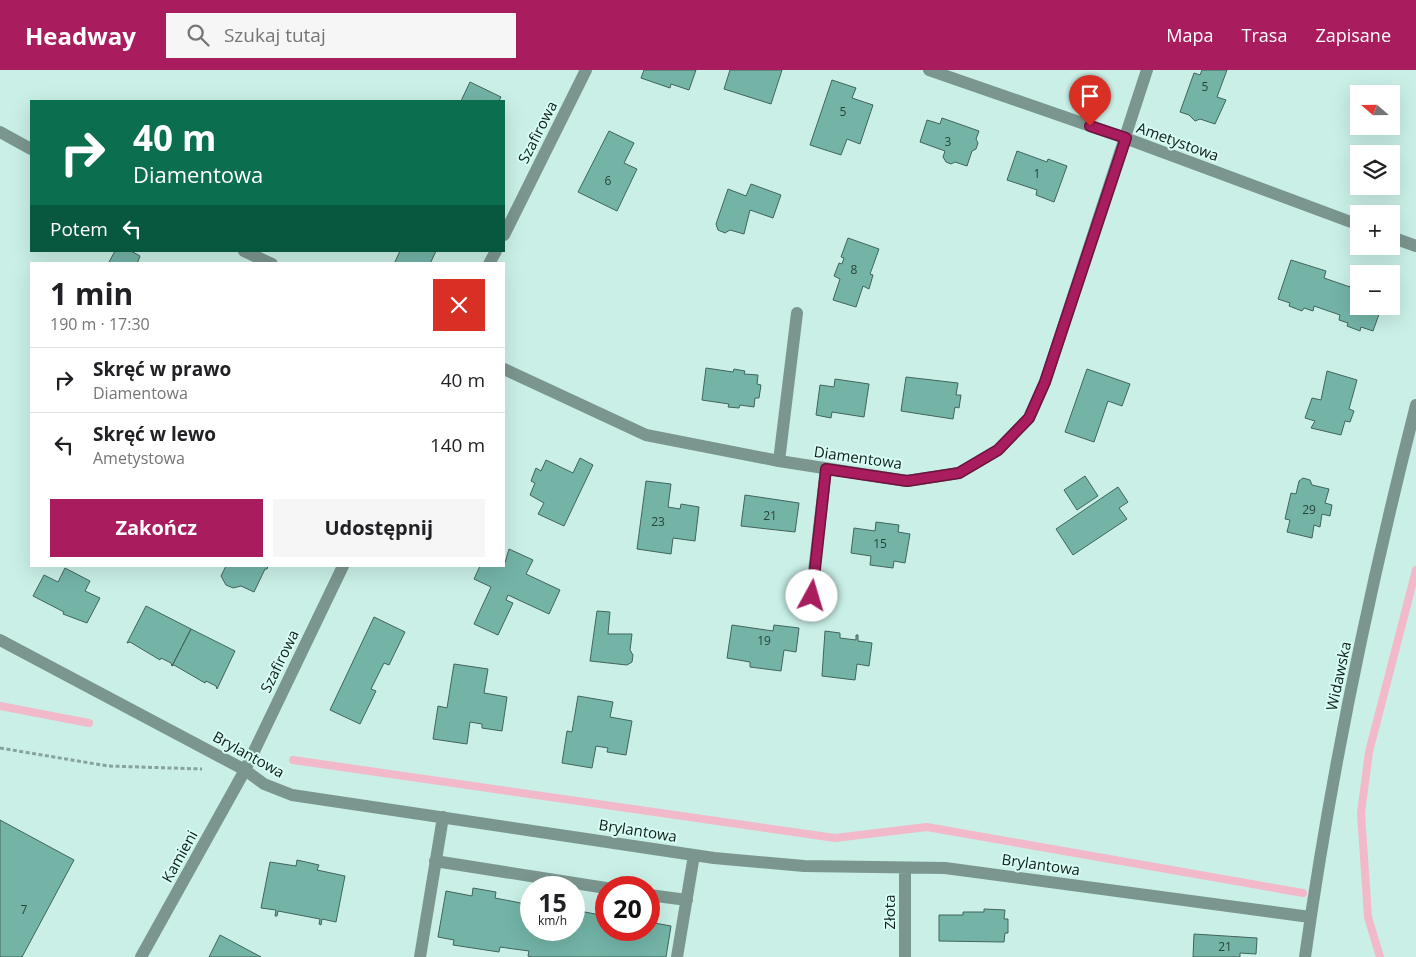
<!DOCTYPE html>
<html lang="pl">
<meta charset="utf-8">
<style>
body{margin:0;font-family:"Open Sans",sans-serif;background:#f6f6f6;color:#202124;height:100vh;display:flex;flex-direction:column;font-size:19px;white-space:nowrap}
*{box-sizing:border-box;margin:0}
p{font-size:16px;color:#757577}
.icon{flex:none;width:28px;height:28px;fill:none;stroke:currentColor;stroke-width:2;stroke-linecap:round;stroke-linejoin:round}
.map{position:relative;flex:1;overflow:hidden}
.panel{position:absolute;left:30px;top:192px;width:475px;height:305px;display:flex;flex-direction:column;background:#fff;border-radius:0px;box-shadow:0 5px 20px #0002}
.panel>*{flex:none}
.hud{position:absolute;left:30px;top:30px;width:475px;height:152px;border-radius:0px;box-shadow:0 5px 20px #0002;background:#0b6e4f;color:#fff;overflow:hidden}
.needle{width:32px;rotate:290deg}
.controls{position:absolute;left:1350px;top:15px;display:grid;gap:10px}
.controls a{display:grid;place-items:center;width:50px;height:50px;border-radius:0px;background:#fff;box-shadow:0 5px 20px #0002;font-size:25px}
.speed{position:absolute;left:520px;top:806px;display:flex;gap:10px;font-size:25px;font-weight:700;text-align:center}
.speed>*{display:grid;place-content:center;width:65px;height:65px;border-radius:50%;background:#fff;box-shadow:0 5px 20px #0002;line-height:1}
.speed small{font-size:12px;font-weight:400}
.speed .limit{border:8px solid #d22;background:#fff;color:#111}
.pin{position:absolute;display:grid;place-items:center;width:42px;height:42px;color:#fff;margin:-51px -21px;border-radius:50% 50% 50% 0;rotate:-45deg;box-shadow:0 0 5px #0007}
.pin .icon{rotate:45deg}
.me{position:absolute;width:55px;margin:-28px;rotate:6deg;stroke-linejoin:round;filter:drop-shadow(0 0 4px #0008)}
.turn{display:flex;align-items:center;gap:18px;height:105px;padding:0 20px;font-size:22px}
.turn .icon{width:65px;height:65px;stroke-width:2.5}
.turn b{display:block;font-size:35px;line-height:42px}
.then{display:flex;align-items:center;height:48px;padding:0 20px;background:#0003;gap:10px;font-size:19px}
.round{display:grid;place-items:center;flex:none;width:52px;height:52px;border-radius:0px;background:#f6f6f6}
.summary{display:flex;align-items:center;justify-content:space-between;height:85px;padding:0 20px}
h1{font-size:30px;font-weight:700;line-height:38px}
.button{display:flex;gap:10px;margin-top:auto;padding:10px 20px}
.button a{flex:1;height:58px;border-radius:0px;background:#a91d5f;color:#fff;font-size:20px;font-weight:700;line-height:58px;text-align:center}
.button a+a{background:#f6f6f6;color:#202124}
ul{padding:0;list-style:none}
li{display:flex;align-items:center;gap:15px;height:65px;padding:0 20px;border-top:1px solid #e0e0e0}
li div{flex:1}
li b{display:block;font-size:19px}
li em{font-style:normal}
header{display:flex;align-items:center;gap:30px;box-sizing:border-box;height:70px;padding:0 25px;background:#a91d5f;color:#fff}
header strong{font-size:24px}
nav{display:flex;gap:28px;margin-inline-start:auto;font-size:18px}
.search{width:350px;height:45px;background:#f6f6f6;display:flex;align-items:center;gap:12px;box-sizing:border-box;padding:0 18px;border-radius:0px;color:#757577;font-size:19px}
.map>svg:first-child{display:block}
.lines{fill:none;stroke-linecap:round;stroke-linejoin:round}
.stream{stroke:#f2b9cb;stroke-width:8}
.building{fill:#73b4a7;stroke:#42645d}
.path{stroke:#86a39c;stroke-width:3;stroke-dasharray:4 2.5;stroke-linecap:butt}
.minor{stroke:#7b968f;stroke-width:12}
.route-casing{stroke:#6e133e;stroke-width:12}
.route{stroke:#a91d5f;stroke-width:9}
.labels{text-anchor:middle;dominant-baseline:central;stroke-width:4;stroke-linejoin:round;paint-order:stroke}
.number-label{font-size:12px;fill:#28433d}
.street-label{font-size:15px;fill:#0f1d1a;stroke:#d6fcf3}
</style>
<header>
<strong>Headway</strong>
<div class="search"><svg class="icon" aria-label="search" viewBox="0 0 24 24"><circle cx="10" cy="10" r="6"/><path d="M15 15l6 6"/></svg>Szukaj tutaj</div>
<nav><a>Mapa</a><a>Trasa</a><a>Zapisane</a></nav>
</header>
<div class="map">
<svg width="1416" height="887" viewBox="0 0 1416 887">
<rect width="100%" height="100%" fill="#c9efe6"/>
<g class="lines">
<!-- stream -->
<path class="stream" d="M0,636l89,17
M293,690l542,78 92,-11 376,66
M1380,887l-12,-40 -7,-104 8,-61 47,-182"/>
</g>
<!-- building -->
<path class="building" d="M644,0h52l-7,20 -18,-6 -1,4 -29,-10z
M730,0h52l-11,34 -47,-15z
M1202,0h25l-10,27 9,3 -11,24 -15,-5 -5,2 -6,-6 -9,-3 14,-39 6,2z
M832,10l24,8 -4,10 21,7 -13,39 -13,-5 -6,16 -31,-10z
M470,12l31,15 -2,4h-38z
M942,48l37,13 -3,8 2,4 -2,6 -4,2 -5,15 -12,-4 -4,2 -5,-2 -3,-5 2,-6 -25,-9 7,-22 13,4z
M609,61l25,12 -10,20 13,6 -20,42 -39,-19z
M1017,81l30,11 1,-3 19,7 -13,36 -18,-7 1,-5 -30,-10z
M751,114l30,11 -8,23 -23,-8 -6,24 -14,-4 -5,3 -7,-3 -2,-6 12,-35 18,7z
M848,168l31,11 -9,25 3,1 -4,14 -6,-3 -7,21 -23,-7 7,-21 -6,-3 5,-13 3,1 2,-6 -3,-1z
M115,181h16l9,5 -3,8h-29z
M400,181h36l-6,13h-36z
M1291,190l35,11 -2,7 26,9 2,-7 7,3v23h23l-9,25 -12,-4 -1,4 -13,-5 1,-3 -9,-3 1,-5 -26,-9 -1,5 -9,-3 -2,3 -13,-5 1,-3 -12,-4z
M706,298l27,4 1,-3 11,2 -1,3 14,1 -1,9 4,1 -2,13h-4l-1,9 -14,-2 -1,3 -11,-1 1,-3 -27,-4z
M1087,299l43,15 -8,22 -14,-5 -14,41 -29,-10z
M1327,301l30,9 -8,29 5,2 -4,11 -5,-1 -4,14 -30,-7 4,-7 -10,-3 7,-20 9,2z
M906,307l52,6 -2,12h5l-2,13 -4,-1 -2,12 -52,-8z
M835,309l34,5 -5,33 -32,-5 -1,6 -15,-3 4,-30 14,2z
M580,388l13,7 -29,61 -26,-12 6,-11 -14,-8 5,-12 -4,-2 5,-13 5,3 5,-11 27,13z
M1085,406l13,20 -21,14 -13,-20z
M1303,408l7,2 2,5 17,4 -4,14 7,2 -2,11 -8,-2 -2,13 -6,-2 -2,13 -25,-6 3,-12 -5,-1 6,-26 5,1 3,-13z
M646,411l25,3 -3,23 12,2 1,-5 18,3 -4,34 -22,-3 -2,16 -34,-5z
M1118,417l10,15 -9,6 8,11 -54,36 -17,-26z
M745,425l54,8 -4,29 -54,-6z
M876,452l23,3 -1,7 12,2 -5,29 -11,-2 -1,7 -23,-3 1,-9 -20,-3 3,-25 21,3z
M509,479l24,11 -7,14 34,16 -11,24 -41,-19 -2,5 7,3 -15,32 -24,-11 17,-37 -17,-8 6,-13h24z
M226,496h42l-1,3h-2l-11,23 -13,-6 -8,2 -7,-3 -5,-9z
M65,498l25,13 -5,10 15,7 -13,25 -24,-9 1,-2 -31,-16 11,-21 14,7z
M146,536l45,23 -19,37 -1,-3 -10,-5 -1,2 -30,-18 -3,1z
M597,541l13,1 -2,22h24l-2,16 3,5 -1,7 -5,3 -37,-4z
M374,547l31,15 -16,33 -5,-2 -13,26 5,2 -16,33 -30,-14z
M732,555l41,6 1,-6 25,3 -3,24 -12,-2 -3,21 -31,-4v-5l-23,-4z
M191,559l44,22 -18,38 -1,-3 -10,-5 -1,2 -31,-18 -2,1z
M825,561l15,2v5l16,2v-5h2v6l14,2 -3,23 -12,-2 -2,16 -33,-4z
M454,594l34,5 -4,24 23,4 -5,34 -20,-3v-4l-12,-2 -3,22 -34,-5 5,-33 9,2z
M578,626l35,6 -3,15 22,4 -6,34 -19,-3 1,-4 -12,-2 -4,22 -30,-5 5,-32 5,1z
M0,750l74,40 -52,97h-22z
M297,790l22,5 -2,5 28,6 -9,46 -14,-3 -1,6 -2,-1 1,-5 -42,-8 -1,5h-2l1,-6 -15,-2 9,-46 26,4z
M473,818l23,4 -1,6 36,7v25h43v-20l32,6v14h43v-8l22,4 -5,31h-134l-4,-1 1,-5 -15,-2 -14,-2 -1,5 -46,-7 1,-5 -16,-3 8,-46 26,5z
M984,839l21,1 -1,9h4v14h-3l-1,9 -65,-1v-26h24v-3h21z
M1194,864l63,4 -1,16 -16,-1v4h-47z
M220,865l41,22h-52z"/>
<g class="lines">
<!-- path -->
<path class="path" d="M0,678l108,18 94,3"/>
<!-- minor -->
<path class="minor" d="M929,0l196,68 234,87
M0,62l31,17
M504,165l82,-165
M1391,167l25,9
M244,181l28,13
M489,194l7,-13
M504,299l142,66 133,26 128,20 52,-8 39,-23 31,-32 16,-36 102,-312
M779,391l18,-148
M811,527l15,-128
M0,570l245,130 19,14 28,11 422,63 90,8 141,2 365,49
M435,791l171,27
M905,798v89
M649,825l38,5
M141,887l104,-187 98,-204
M420,887l23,-140
M677,887l17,-102
M1305,887c26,-186 65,-371 111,-552"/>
</g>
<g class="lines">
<defs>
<path id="route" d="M812,526l14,-127 81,12 52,-8 39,-23 31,-32 16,-36 81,-244 -36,-12"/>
</defs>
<!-- route casing -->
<use href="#route" class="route-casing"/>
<!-- route -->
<use href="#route" class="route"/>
</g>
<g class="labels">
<!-- number labels -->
<g class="number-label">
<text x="1205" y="16">5</text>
<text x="843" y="41">5</text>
<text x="948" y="71">3</text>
<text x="1037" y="103">1</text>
<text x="608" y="110">6</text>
<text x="854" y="199">8</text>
<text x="1309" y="439">29</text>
<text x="770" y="445">21</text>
<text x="658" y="451">23</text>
<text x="880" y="473">15</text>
<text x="764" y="570">19</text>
<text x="24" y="839">7</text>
<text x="1225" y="876">21</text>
</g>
<!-- street labels -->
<g class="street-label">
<text transform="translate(537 62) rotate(-63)">Szafirowa</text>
<text transform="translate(1178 71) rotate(20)">Ametystowa</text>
<text transform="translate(858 387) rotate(8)">Diamentowa</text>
<text transform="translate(279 591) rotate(-64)">Szafirowa</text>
<text transform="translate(1338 606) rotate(-78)">Widawska</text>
<text transform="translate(249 684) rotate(29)">Brylantowa</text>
<text transform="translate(638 760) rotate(9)">Brylantowa</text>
<text transform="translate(179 786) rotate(-61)">Kamieni</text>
<text transform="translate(1041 794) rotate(8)">Brylantowa</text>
<text transform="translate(889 842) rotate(-90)">Złota</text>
</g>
</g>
</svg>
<div class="controls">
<a><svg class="needle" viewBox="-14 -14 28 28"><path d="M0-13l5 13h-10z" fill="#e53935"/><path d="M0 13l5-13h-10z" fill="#757577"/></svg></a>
<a><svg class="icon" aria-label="layers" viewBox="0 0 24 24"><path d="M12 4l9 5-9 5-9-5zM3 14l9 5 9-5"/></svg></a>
<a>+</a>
<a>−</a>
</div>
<div class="speed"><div>15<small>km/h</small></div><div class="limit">20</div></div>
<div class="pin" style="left:1090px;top:56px;background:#d93025"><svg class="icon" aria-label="arrive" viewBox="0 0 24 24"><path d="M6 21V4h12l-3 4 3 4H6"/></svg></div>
<svg class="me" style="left:812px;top:526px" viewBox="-20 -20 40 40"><circle r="19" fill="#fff"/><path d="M0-13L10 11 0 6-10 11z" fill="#a91d5f"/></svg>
<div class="hud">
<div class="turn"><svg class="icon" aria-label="right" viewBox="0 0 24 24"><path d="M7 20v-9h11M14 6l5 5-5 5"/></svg><div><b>40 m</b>Diamentowa</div></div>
<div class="then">Potem<svg class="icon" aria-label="left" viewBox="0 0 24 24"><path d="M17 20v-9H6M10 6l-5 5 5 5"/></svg></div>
</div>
<section class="panel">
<div class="summary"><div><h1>1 min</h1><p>190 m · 17:30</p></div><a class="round" style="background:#d93025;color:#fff"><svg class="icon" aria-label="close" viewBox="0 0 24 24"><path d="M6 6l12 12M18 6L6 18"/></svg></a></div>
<ul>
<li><svg class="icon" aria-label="right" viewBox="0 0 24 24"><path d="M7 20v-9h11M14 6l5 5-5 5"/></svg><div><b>Skręć w prawo</b><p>Diamentowa</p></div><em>40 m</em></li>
<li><svg class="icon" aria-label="left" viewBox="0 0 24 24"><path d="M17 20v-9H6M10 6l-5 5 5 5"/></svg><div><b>Skręć w lewo</b><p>Ametystowa</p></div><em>140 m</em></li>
</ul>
<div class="button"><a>Zakończ</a><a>Udostępnij</a></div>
</section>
</div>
